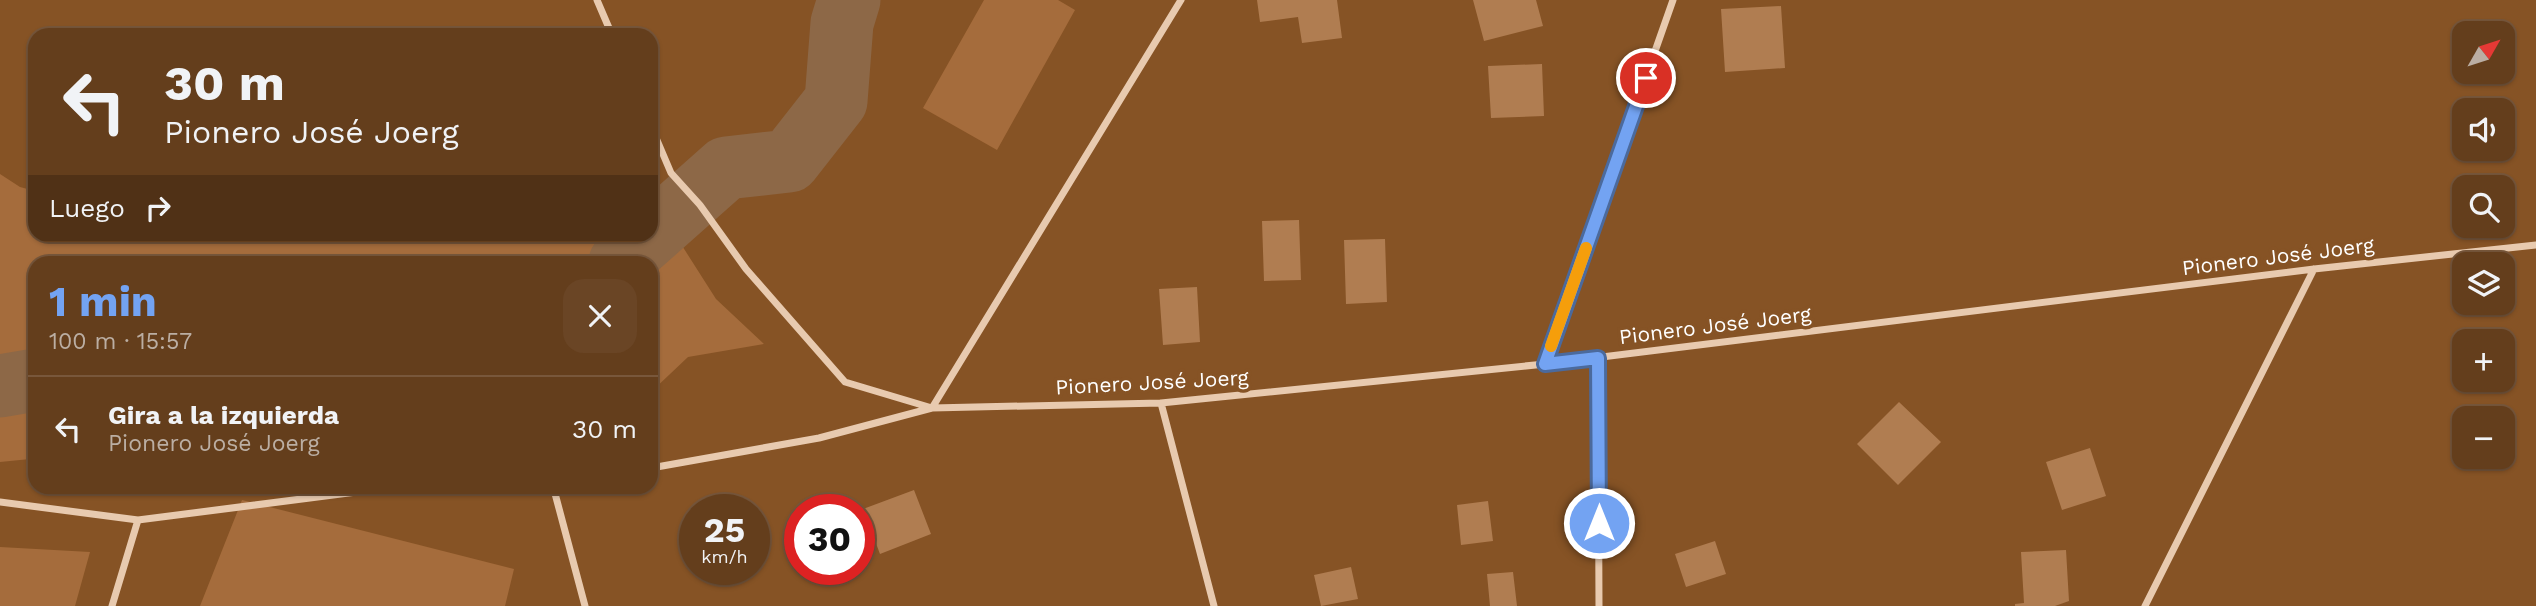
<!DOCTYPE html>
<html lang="es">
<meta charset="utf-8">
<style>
body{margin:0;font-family:"Work Sans",sans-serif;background:#6a4525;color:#f1f3f6;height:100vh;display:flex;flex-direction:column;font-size:26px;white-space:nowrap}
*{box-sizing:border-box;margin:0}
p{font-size:23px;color:#bbaea3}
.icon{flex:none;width:38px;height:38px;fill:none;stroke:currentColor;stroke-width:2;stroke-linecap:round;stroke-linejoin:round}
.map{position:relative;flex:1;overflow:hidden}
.details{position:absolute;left:28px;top:256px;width:630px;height:238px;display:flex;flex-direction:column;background:#643e1c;border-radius:21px;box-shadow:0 2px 5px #0004,0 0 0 2px #78573b}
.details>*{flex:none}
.hud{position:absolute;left:28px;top:28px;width:630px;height:214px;border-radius:21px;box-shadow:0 2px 5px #0004,0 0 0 2px #78573b;background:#643e1c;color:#f1f3f6;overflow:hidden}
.needle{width:46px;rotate:51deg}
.buttons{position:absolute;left:2452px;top:21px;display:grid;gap:14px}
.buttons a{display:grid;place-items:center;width:63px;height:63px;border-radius:14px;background:#643e1c;box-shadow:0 2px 5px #0004,0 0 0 2px #78573b;font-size:35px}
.speed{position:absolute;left:679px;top:494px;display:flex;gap:14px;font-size:35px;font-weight:700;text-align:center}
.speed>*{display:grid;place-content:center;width:91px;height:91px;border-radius:50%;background:#643e1c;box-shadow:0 2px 5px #0004,0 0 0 2px #78573b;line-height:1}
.speed small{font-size:18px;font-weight:400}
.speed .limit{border:10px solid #d22;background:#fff;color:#111}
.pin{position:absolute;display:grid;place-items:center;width:60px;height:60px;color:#fff;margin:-30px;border:4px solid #fff;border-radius:50%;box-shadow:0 2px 7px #0007}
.me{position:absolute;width:77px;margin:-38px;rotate:0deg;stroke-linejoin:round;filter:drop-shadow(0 0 5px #0008)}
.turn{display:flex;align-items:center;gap:24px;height:147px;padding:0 21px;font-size:32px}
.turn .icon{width:91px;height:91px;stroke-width:2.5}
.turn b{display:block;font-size:49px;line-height:60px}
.then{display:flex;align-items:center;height:66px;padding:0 21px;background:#0003;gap:14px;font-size:26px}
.round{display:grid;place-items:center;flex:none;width:74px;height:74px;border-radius:21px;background:#6a4525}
.overview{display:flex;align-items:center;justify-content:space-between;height:119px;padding:0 21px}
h1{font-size:42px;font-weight:700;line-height:52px;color:#73a3f2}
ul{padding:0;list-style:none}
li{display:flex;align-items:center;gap:21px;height:105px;padding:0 21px;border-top:2px solid #78573b}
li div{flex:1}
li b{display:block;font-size:26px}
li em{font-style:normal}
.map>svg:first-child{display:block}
.green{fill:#a56c3c}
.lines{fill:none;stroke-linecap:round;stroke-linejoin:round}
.river{stroke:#8d6847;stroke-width:63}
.building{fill:#b07d51}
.street{stroke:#e8caaf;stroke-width:7}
.route-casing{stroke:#4b6a9d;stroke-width:18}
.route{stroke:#73a3f2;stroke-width:12}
.slow{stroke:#f59e0b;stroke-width:12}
.labels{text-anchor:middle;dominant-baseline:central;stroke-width:7;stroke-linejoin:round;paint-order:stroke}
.street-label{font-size:21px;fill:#fff;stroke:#865325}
</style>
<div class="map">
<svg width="2536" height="606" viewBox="0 0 2536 606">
<rect width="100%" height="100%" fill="#865325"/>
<!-- green -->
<path class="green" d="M984,0h74l17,10 -78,140 -74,-42z
M0,174l20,13 15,4v43h616v-37l65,102 48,45 -76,13 -37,35v-130h-616v174l-5,23 -30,3z
M242,500l272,69 -9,37h-305z
M0,547l90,5 -15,54h-75z"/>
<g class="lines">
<!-- river -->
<path class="river" d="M620,262l106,-94 63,-7 47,-60 6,-78 7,-23
M0,386l35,-6"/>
</g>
<!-- building -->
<path class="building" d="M1257,0h80l5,38 -40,5 -4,-26 -38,5z
M1473,0h63l7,26 -59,15z
M1781,6l4,62 -60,4 -4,-63z
M1542,64l2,52 -53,2 -3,-52z
M1299,220l2,60 -37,1 -2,-60z
M1385,239l2,63 -41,2 -2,-64z
M1197,287l3,55 -37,3 -4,-56z
M1899,402l42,40 -43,43 -41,-41z
M2090,448l16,48 -44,14 -16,-48z
M914,490l17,44 -51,20 -17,-45z
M1488,501l5,40 -32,4 -4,-40z
M1715,541l11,33 -40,13 -11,-33z
M2066,550l3,51 -14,5h-40v-2l9,-1 -3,-51z
M1351,567l7,32 -37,7 -7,-31z
M1513,572l4,34h-27l-3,-32z"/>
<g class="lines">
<!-- street -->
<path class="street" d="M597,0l15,35
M651,126l20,47 29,32 46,64 99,113 87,26 249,-408
M1598,358l1,248
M1545,364l128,-364
M1161,403l53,203
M651,468l168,-30 113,-30 229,-5 384,-39 769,-95 222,-24
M553,486l32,120
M0,502l138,18 265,-34
M112,606l26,-86
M2145,606l169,-337"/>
</g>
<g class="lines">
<defs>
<path id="route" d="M1599,523l-1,-165 -53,6 101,-286"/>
</defs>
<!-- route casing -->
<use href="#route" class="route-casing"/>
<!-- route -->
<use href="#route" class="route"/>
<!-- slow -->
<path class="slow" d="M1551,346l35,-98"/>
</g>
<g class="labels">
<!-- street labels -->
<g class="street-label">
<text transform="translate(2278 256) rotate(-7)">Pionero José Joerg</text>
<text transform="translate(1715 325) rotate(-7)">Pionero José Joerg</text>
<text transform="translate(1152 382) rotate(-3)">Pionero José Joerg</text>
</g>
</g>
</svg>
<div class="buttons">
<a><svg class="needle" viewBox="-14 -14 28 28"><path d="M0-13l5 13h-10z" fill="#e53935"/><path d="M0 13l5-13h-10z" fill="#bbaea3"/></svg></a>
<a><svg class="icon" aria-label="sound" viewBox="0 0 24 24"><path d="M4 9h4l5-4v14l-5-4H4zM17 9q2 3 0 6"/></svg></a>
<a><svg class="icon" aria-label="search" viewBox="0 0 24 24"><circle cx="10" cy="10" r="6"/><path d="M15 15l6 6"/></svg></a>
<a><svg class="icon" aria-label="layers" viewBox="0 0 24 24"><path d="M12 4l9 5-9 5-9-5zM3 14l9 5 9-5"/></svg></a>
<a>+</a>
<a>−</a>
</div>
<div class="speed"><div>25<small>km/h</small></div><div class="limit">30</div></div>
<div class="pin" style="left:1646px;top:78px;background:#d93025"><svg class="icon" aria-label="arrive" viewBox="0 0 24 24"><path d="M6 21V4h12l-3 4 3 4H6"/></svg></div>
<svg class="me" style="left:1599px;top:523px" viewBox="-20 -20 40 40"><circle r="17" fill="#73a3f2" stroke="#fff" stroke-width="3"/><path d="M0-11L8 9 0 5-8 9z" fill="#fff"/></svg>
<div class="hud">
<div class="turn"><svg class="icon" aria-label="left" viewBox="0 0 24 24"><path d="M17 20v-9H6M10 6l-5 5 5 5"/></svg><div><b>30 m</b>Pionero José Joerg</div></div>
<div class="then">Luego<svg class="icon" aria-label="right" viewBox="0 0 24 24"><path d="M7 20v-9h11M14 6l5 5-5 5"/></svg></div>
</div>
<section class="details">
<div class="overview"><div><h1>1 min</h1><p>100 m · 15:57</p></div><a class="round"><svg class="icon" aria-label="close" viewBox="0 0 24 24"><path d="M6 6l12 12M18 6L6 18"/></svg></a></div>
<ul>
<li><svg class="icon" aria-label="left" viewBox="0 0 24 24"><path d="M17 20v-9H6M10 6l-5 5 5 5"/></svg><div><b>Gira a la izquierda</b><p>Pionero José Joerg</p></div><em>30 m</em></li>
</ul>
</section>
</div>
